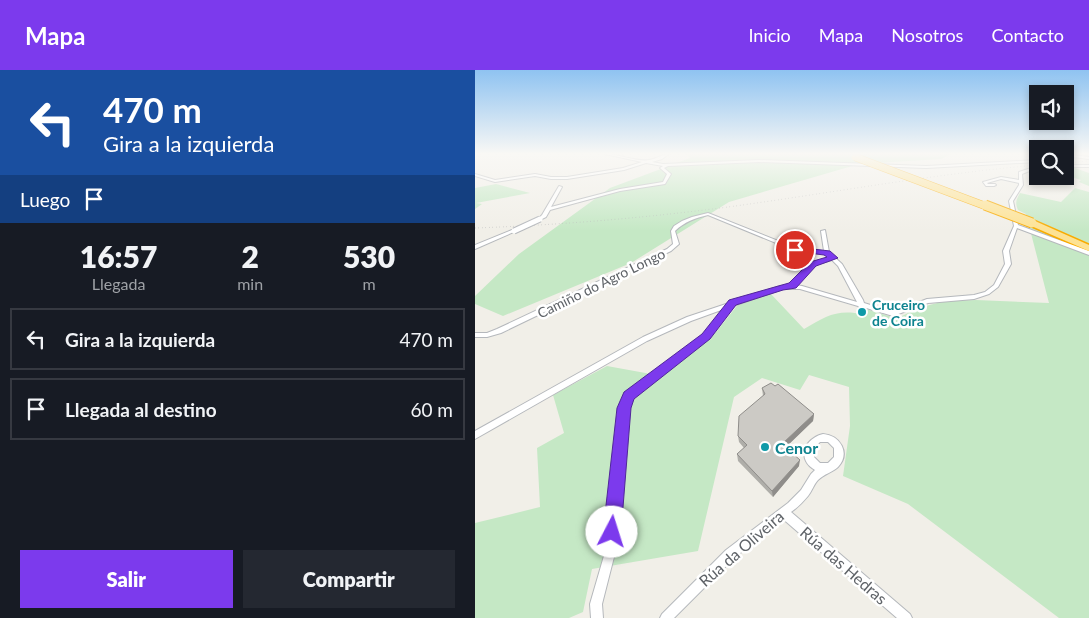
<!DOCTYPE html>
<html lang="es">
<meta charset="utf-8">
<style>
body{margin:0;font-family:Lato,sans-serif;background:#242831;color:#f1f3f6;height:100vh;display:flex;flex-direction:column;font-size:19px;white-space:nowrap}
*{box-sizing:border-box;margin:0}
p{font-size:16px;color:#9ea1a6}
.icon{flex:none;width:28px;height:28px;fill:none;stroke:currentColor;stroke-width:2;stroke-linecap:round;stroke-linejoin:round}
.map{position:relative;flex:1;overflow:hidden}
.drawer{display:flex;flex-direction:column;background:#171b24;width:475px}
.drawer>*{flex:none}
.banner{background:#1a4fa0;color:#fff;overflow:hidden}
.controls{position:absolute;left:554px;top:15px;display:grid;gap:10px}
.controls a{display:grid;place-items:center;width:45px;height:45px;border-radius:0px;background:#171b24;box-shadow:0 2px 8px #0003;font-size:25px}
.pin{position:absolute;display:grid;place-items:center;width:42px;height:42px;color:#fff;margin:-21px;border:2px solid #fff;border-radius:50%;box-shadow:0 1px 5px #0007}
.me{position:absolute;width:55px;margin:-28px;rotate:5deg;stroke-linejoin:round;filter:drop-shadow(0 0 4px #0008)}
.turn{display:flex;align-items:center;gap:18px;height:105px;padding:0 20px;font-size:22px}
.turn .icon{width:65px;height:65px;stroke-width:2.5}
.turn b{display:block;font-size:35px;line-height:42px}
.then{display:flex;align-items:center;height:48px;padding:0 20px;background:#0003;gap:10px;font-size:19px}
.eta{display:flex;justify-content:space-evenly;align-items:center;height:85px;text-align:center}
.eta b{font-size:30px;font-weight:800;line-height:35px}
.primary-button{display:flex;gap:10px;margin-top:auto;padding:10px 20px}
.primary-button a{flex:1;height:58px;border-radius:0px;background:#7c3aed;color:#fff;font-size:20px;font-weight:800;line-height:58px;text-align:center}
.primary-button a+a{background:#242831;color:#f1f3f6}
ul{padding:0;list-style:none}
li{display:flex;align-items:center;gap:15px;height:62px;margin:0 10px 8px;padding:0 10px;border:2px solid #363941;border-radius:0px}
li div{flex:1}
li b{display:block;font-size:19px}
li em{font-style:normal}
header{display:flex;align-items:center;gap:30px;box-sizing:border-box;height:70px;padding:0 25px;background:#7c3aed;color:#fff}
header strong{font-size:24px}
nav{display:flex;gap:28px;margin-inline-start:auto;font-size:18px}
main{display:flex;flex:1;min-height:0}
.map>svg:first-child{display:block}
.green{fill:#c5e8c5}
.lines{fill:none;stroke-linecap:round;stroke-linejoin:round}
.street-casing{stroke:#b5b8bc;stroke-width:2}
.highway-casing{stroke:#f9ab00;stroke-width:3}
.street{fill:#fff;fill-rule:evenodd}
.highway{fill:#fde293;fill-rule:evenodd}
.rail{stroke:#b6b7b8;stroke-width:1;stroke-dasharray:0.5 3;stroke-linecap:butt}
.street-bridge-casing{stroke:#b5b8bc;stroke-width:7;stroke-linecap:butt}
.highway-bridge-far1-casing{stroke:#f9ab00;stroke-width:8;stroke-linecap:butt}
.highway-bridge-casing{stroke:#f9ab00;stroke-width:11;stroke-linecap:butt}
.street-bridge{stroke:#fff;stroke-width:5}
.highway-bridge-far1{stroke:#fde293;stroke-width:7}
.highway-bridge{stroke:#fde293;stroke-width:9}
.wall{fill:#afaea9}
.shaded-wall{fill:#8f8d8a}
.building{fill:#cccac5;stroke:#8f8d8a}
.route{fill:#7c3aed;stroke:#51269a}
.culture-dot{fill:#0f9aa8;stroke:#fff;stroke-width:2}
.labels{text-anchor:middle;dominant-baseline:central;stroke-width:5;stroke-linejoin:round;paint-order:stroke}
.street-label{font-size:14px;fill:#5f6368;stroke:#fff}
.culture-label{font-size:14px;font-weight:bold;fill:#0d838f;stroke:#fff;text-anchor:start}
.near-culture-label{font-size:16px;font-weight:bold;fill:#0d838f;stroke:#fff;text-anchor:start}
.near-street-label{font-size:16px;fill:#5f6368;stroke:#fff}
</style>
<header>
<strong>Mapa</strong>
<nav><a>Inicio</a><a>Mapa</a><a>Nosotros</a><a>Contacto</a></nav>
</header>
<main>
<section class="drawer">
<div class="banner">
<div class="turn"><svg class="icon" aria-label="left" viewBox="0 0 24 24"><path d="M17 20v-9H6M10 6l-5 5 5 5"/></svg><div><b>470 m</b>Gira a la izquierda</div></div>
<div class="then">Luego<svg class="icon" aria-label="arrive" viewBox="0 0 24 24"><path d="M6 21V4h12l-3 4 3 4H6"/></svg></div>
</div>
<div class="eta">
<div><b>16:57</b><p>Llegada</p></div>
<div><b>2</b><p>min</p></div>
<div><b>530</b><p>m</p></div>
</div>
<ul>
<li><svg class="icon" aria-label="left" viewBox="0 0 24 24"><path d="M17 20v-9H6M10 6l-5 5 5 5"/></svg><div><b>Gira a la izquierda</b></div><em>470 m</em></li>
<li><svg class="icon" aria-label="arrive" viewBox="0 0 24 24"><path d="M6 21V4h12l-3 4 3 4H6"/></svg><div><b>Llegada al destino</b></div><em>60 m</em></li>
</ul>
<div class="primary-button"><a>Salir</a><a>Compartir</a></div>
</section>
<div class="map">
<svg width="614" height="548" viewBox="0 0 614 548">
<rect width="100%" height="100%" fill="#f1efe8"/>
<!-- green -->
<path class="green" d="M212,84h264l-10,5 -82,5 -130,38 -98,61 -128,53 -28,-12v-8l44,-42 91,-66 80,-30z
M590,97h7l17,6v13l-10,-4 2,-2 -16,-5z
M21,114l34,9 -54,10 6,1 -7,5v-21z
M600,118l14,4v426h-30l-151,-114 -65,-28 7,-50 -1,-39 -40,-12 -9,15 -38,-12 -28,19 -36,154 -106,18 -9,43 -14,6h-94v-95l65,-16 -3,-59 27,-15 -11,-38 54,-29 55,10 54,-44 24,-30 30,-9 34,36c22,-13 32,-20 59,-15l3,-5 26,8h8l18,-9 27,-7 31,-1 73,3 -23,-89 -8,-4c-3,-7 -2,-10 2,-17l41,9z"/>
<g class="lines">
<defs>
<path id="street" d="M130,84h6c10,2 29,8 38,6 7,-1 13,-6 20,-6l-7,5 -10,3 11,2 96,-4 167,6 111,-6v2l-111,6 -167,-6 -91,4 -4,2 7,6 -6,10 -45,7 -70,19 -4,7 -6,3 -2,-1 4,-4 17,-29 3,1 -11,20 69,-18 43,-7 4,-8 -7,-6 3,-2 -17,-3 -22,7 -57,9h-16l-16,-3 -40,6 -20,-6v-2l20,6 40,-6 16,3h16l56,-9 19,-6z
M590,84l24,3v2l-24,-3z
M590,95h24v2h-24z
M562,96v2l-15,6 1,11 -10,16 5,24 71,26v4l-72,-27 -8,23 2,13 -13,23 -9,7 -15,5 -46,4 -35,13 -30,-9h-4l-1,-1 -58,-17h-17l-50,17 -25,33 -77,59 -3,10 -12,141 -14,55 1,14h-12l-1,-14 16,-55 14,-141 5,-14 79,-59 20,-26 -33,12 -44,20 -172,98v-8l168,-94 44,-20 42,-14 1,-1 4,-1 46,-15 10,-1 21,-22 19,-6 -3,-3 -34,-4 -85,-35c-13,3 -24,7 -33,16l4,13 -8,7 -170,82 -14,4h-12v-4h12l10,-4 170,-80 6,-5 -2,-13 3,-5 8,-5 10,-4 16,-4 88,35 28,3 -3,-20 4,-1 4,22 13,12 21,36 1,3 29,9 34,-13 47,-4 11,-3 9,-7 11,-21 -2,-13 11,-25 -5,-25 10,-16v-2l-18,-4 -14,4 1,1h7l1,1 -2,1h-8l-3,-4 18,-5 18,3v-8zM357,190l6,6 19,36 -55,-16 -6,-1 19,-20z
M37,160l4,1 -41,18v-4z
M348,364c17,1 28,19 15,33 -5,5 -14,7 -20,13 -4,4 -6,11 -10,16 -5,6 -11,12 -17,16l119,102 2,4h-15l-114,-99 -49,39 -60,60h-14l2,-4 64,-64 62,-47 13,-13 10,-16 4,-4c-18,-10 -12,-31 8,-36zM345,372h8l6,6v9l-6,6h-8l-6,-6v-9z"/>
<path id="highway" d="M554,151h6l54,24v6l-60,-26z"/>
</defs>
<!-- street casing -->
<use href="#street" class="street-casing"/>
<!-- highway casing -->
<use href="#highway" class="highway-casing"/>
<!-- street -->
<use href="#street" class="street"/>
<!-- highway -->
<use href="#highway" class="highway"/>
<!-- rail -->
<path class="rail" d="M590,93l24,-2
M0,158c85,-3 169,-10 253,-21 103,-14 205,-33 309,-42"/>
<defs>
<path id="street-bridge" d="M39,161l26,-12"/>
<path id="highway-bridge-far1" d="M380,87l133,50"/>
<path id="highway-bridge" d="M510,135l47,18"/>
</defs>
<!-- street-bridge casing -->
<use href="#street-bridge" class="street-bridge-casing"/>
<!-- highway-bridge-far1 casing -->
<use href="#highway-bridge-far1" class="highway-bridge-far1-casing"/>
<!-- highway-bridge casing -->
<use href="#highway-bridge" class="highway-bridge-casing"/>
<!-- street-bridge -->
<use href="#street-bridge" class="street-bridge"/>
<!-- highway-bridge-far1 -->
<use href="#highway-bridge-far1" class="highway-bridge-far1"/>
<!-- highway-bridge -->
<use href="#highway-bridge" class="highway-bridge"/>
</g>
<!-- wall -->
<path class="wall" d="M300,316l39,28 -1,7 -28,26 14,19 -26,31 -35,-36 -1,-7 7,-6 -5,-6 -1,-6 25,-40 -1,-8z"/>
<!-- shaded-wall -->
<path class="shaded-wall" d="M339,344l-1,7 -31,30v-7z
M325,390l-1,6 -26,31 -1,-6z"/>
<!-- building -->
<path class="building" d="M296,313l4,3 3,-2 36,30 -32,30 18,16 -28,31 -35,-37 10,-9 -9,-9 1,-20 26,-22 -3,-6z"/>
<!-- sky -->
<linearGradient id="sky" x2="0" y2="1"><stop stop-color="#8fc3f1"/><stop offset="0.52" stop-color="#f9f8f5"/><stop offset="1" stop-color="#f9f8f5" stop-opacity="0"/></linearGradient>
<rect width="614" height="161" fill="url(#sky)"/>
<!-- route -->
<path class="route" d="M320,177l35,4 8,7 -22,8 -20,22 -13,2 -47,15 -26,34 -76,60 -3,9 -10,124 -3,6 -6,3 -6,-3 -3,-6 14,-124 7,-16 78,-58 27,-34 60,-17 21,-21 17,-5 -3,-2 -31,-4v-3z"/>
<!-- markers -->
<g class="culture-dot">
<circle cx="387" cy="242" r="5"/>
<circle cx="290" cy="377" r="5"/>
</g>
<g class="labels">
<!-- street labels -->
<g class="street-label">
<text transform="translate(126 213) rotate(-26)">Camiño do Agro Longo</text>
</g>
<!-- culture labels -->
<g class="culture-label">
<text x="397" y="234">Cruceiro<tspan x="397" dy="16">de Coira</tspan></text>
</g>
<!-- near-culture labels -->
<g class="near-culture-label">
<text x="300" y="377">Cenor</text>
</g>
<!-- near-street labels -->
<g class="near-street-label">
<text transform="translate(266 478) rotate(-41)">Rúa da Oliveira</text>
<text transform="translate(369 495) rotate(41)">Rúa das Hedras</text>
</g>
</g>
</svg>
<div class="controls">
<a><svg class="icon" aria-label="sound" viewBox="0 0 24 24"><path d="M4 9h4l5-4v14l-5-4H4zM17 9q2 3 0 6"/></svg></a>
<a><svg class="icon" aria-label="search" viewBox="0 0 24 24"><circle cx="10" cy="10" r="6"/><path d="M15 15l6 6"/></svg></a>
</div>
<div class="pin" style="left:320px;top:180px;background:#d93025"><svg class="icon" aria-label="arrive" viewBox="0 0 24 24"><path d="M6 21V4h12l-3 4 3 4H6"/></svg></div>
<svg class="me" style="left:137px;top:462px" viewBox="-20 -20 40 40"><circle r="19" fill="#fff"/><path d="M0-13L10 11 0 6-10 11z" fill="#7c3aed"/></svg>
</div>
</main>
